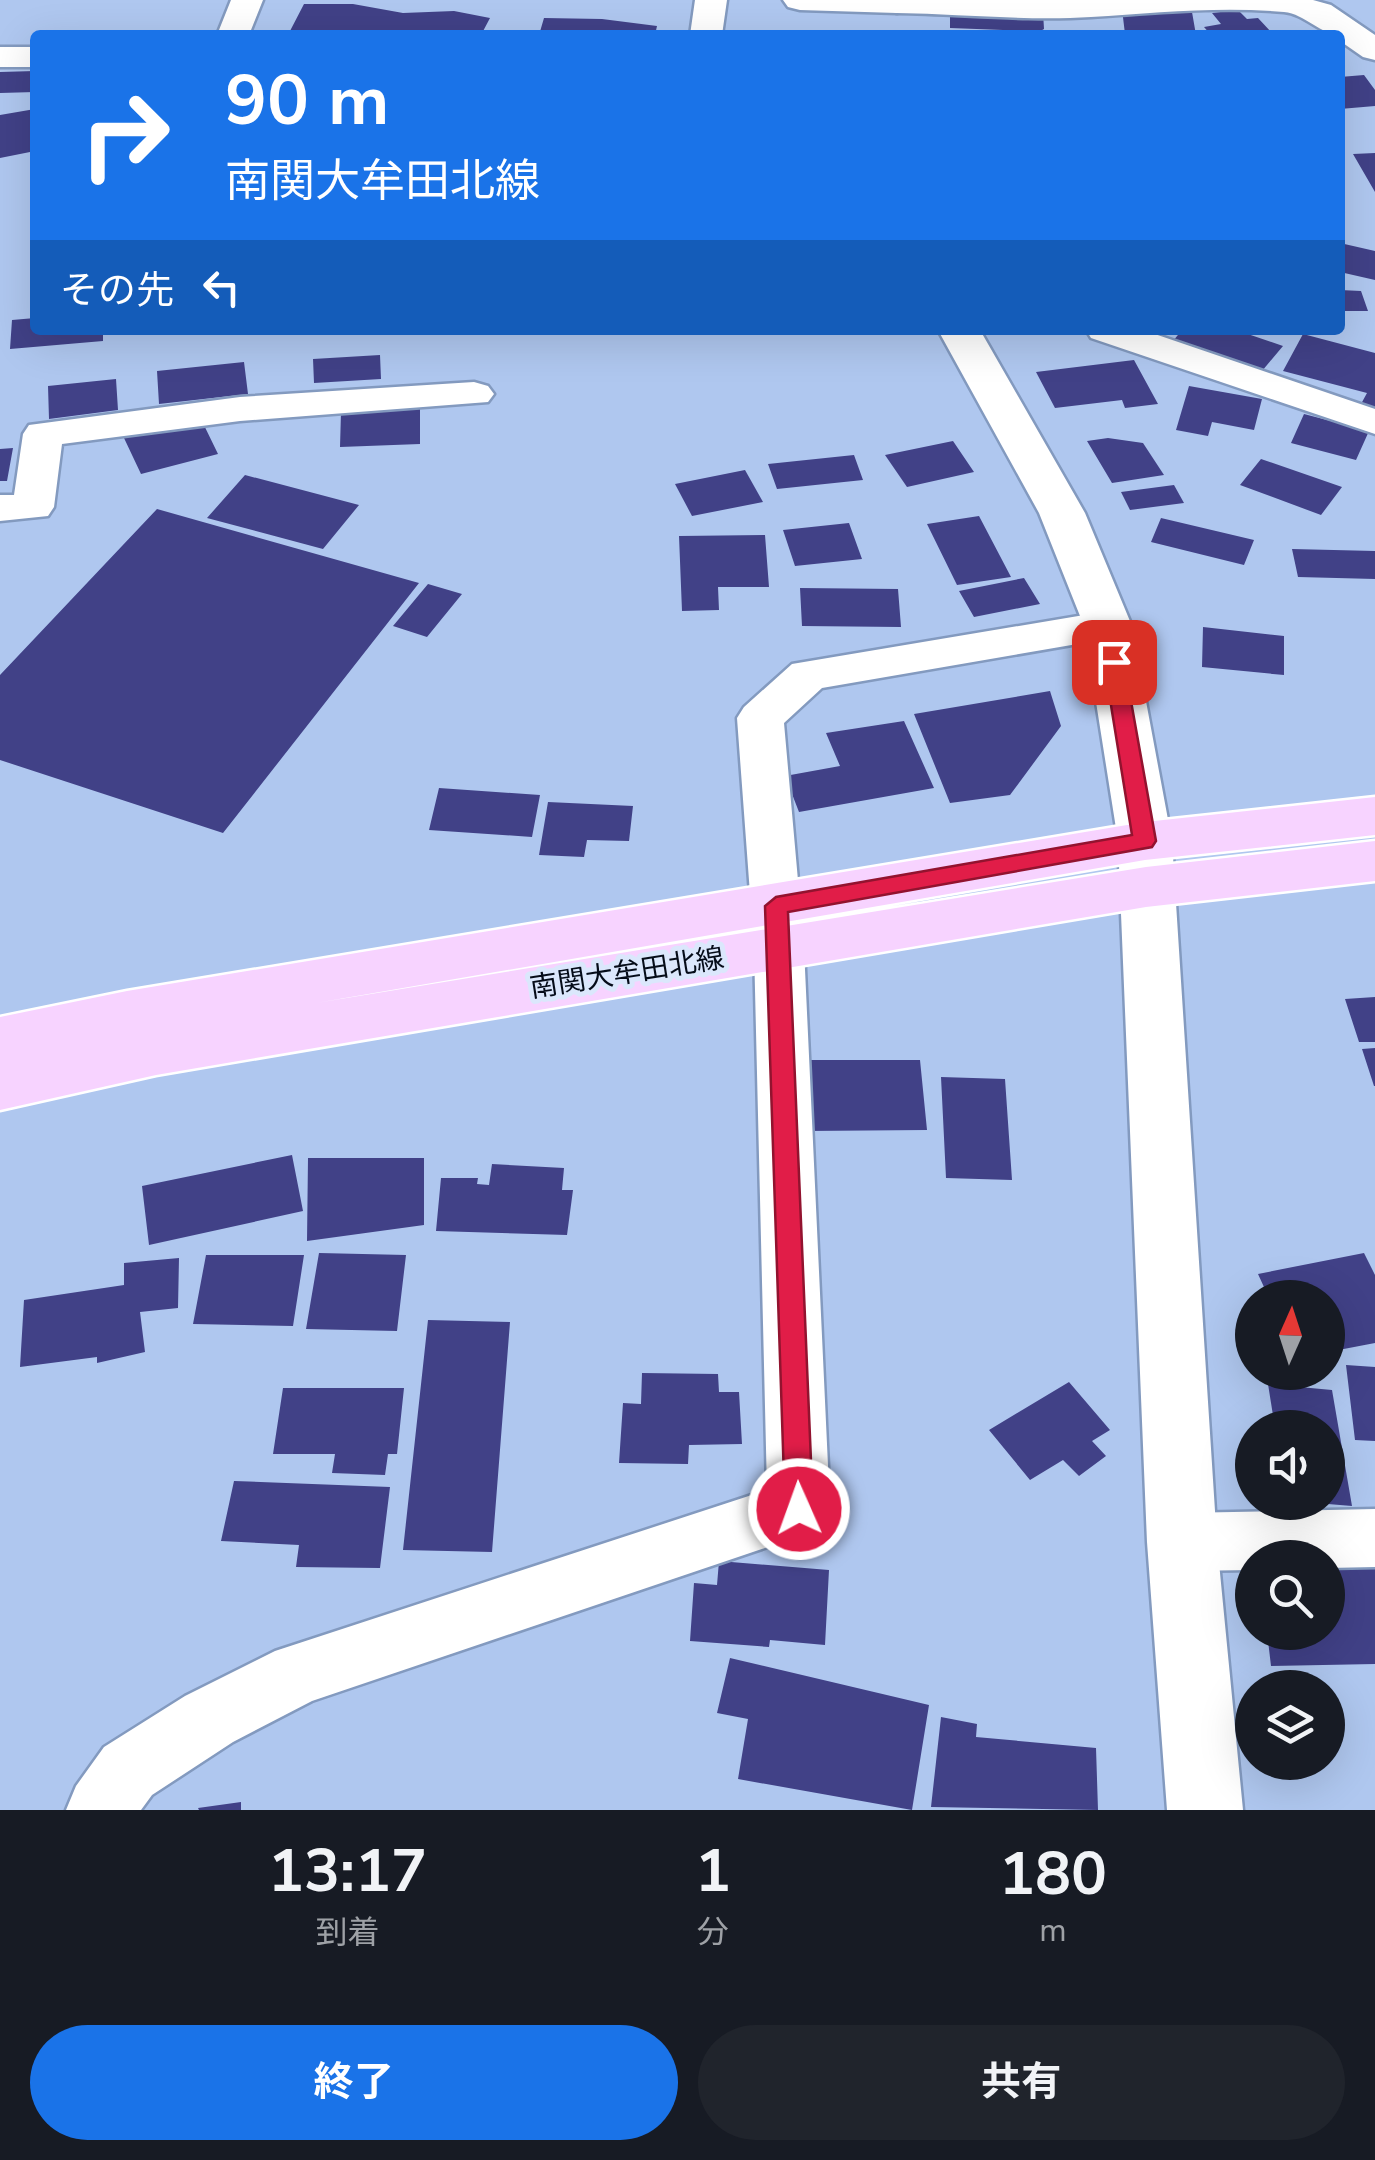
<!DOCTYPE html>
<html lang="ja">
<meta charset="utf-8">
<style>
body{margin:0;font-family:"Nunito Sans","Noto Sans JP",sans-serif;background:#20242c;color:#f1f3f6;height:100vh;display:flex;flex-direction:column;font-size:38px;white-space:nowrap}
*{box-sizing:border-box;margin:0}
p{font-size:32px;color:#9ea1a6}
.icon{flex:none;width:55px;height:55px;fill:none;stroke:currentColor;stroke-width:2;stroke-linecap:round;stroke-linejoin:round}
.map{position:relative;height:1810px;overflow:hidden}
.drawer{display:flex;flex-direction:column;background:#171b24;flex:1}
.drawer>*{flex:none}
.guide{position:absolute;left:30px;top:30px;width:1315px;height:305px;border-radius:10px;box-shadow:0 10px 40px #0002;background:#1a73e8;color:#fff;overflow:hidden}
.needle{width:65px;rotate:3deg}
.fabs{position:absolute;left:1235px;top:1280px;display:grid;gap:20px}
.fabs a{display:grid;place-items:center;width:110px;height:110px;border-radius:50%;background:#171b24;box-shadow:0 10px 40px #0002;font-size:50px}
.pin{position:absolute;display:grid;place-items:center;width:85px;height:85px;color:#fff;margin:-42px;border-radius:20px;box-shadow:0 5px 15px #0006}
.me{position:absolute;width:110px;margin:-55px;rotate:358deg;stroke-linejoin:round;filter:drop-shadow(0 0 8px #0008)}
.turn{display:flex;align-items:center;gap:35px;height:210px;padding:0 30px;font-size:45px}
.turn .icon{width:130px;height:130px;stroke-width:2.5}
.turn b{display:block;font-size:70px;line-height:85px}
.then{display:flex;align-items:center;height:95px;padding:0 30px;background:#0003;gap:20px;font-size:38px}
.eta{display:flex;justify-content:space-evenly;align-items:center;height:170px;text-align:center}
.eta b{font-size:60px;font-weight:700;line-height:70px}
.primary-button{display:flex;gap:20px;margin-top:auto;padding:20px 30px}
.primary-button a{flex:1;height:115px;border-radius:60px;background:#1a73e8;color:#fff;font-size:40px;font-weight:700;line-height:115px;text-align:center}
.primary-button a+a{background:#20242c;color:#f1f3f6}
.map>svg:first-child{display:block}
.building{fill:#414187}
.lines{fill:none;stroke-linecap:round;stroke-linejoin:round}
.minor-casing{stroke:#839abf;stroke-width:5}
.tertiary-casing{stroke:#839abf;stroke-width:5}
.primary-casing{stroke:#fff;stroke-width:5}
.minor{fill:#fff;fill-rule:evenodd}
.tertiary{fill:#fff;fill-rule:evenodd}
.primary{fill:#f7d3ff;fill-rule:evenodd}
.route{fill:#e11d48;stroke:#92132f;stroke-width:2.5}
.labels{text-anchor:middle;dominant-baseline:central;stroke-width:10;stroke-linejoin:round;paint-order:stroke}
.street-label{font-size:28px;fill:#050c19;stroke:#dbe7fc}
</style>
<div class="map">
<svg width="1375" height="1810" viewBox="0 0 1375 1810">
<rect width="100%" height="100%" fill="#afc7ef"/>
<!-- building -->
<path class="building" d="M304,4h49l50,9 51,-2 36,7 -9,17 -191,-4z
M950,9l93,3 1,17 -11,6h-27l-3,-5 -53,-2z
M1122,9l70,3 4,23 -71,-1z
M1238,10l9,9 11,-1 14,15 -61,2 -7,-8 17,-3 -9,-11z
M544,18l58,1 55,7 -2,9h-116z
M35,71v21l-35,1v-21z
M1364,75l11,15v16l-35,3v-32z
M35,109v42l-35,7v-43z
M1375,153v39l-22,-38z
M1340,243l35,8v29l-35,-8z
M1340,290l21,1 7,20h-28z
M35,318v12h68v11l-93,8 2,-29z
M1182,330h54l47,16 -21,25 -89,-30z
M1303,334l72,19v55l-14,-4 6,-11 -84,-22z
M380,355l1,24 -67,4 -1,-24z
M1134,360l24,44 -33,4 -3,-8 -67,8 -19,-36z
M244,362l4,32 -89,10 -2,-33z
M116,379l2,31 -69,9 -1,-33z
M1189,386l73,13 -8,31 -42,-8 -4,14 -32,-6z
M420,408v36l-80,3 1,-35z
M1304,414l65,17 -13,29 -65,-17z
M201,419l17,35 -77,20 -17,-36z
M1108,438l35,5 21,32 -52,8 -25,-42z
M953,441l21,31 -67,15 -22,-32z
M13,448l-6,33h-7v-32z
M854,455l9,25 -86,9 -9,-25z
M1261,459l81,28 -21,28 -81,-30z
M745,470l18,32 -71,14 -17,-32z
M245,475l114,30 -36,44 -116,-31z
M1174,485l10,18 -54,7 -9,-18z
M157,509l262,74 -196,250 -223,-73v-85z
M979,516l32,61 -54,8 -30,-61z
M1161,518l93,22 -10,25 -93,-23z
M849,523l13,36 -67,7 -12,-36z
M765,535l4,52h-51l1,23 -37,1 -3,-75z
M1292,549l83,2v28l-77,-2z
M1024,578l16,26 -66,13 -15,-26z
M428,584l34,10 -35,43 -34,-11z
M800,588l98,1 3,38 -99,-1z
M1203,627l81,9v39l-82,-8z
M1050,691l11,35 -51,69 -60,8 -36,-89z
M904,721l30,67 -135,24 -14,-36 55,-10 -14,-33z
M439,788l101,7 -8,42 -103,-7z
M548,802l85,4 -4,35 -42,-1 -3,17 -45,-2z
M1375,997v45h-16l-14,-43z
M1375,1048v38h-1l-12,-37z
M803,1060h117l7,70 -121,1z
M941,1077l64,2 7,101 -66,-2z
M292,1155l11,56 -154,34 -7,-59z
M308,1158h116v67l-117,16z
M492,1164l72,4 -2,22h11l-6,45 -131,-4 5,-53h37l-1,6 12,1z
M319,1253l87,2 -9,76 -91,-2z
M1364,1253l11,22v68l-47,9v-54h-59l-11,-24z
M206,1255h98l-11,71 -100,-2z
M179,1258l-1,50 -38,4 5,40 -48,11v-6l-77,10 4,-67 100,-15v-22z
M428,1320l82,2 -18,230 -89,-2z
M1346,1365l29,2v74l-20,-1z
M642,1373l76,1 1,18h20l3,52 -53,1 -1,19 -69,-1 4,-60 18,1z
M1069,1382l41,48 -18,11 14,15 -27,20 -16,-16 -33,20 -41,-50z
M1268,1384l64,6 20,116 -24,-2v-76h-53z
M283,1388h121l-7,66h-9l-3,21 -53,-2 3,-19h-62z
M234,1481l156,6 -10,81 -84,-1 3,-22 -78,-4z
M1375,1552v112l-104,2 -4,-34h61v-74z
M719,1561l110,9 -4,75 -55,-5 -1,7 -79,-6 4,-58 23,2z
M730,1658l199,47 -17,105 -174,-31 10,-60 -31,-6z
M941,1717l36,7 -1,13 120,11 2,62 -167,-3z
M241,1802v8h-42l-1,-2z"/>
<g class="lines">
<defs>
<path id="minor" d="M231,0h32l-14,35h-32z
M695,0h32l-5,35h-32z
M883,0h430l18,5 44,30v25l-12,-3 -23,-16v-6c-19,0 -35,-21 -56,-23 -65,-6 -129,1 -193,5 -64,4 -130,-3 -194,-4l-11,-3z
M0,47h35v20h-35z
M1086,330h57l232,79v25l-284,-96z
M474,382l14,4 6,8 -6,8 -248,19 -178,23 -8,63 -6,9 -48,5v-26h14l9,-61 6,-9 211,-28z
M1108,611l16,5 6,10 -6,10 -302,52 -38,35 20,225 26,561 -9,20 -509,172 -79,41 -81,53 -11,15h-75l10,-24 28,-39 81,-51 90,-45 492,-161 -13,-542 -17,-230 7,-11 48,-43z
M1375,1509v58l-47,1v-10h-76v12l-70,1 -22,-8 -9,-21 9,-21 22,-8z"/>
<path id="tertiary" d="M783,0h129l2,3 -5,7 -12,3 -97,-3 -12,-3z
M938,330h42l105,183 47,113 40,215 45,701 26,268h-76l-20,-268 -29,-701 -34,-215 -45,-113z"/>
<path id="primary" d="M1375,797v38l-230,25 -829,143 830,-136 229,-26v40l-229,26 -990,168 -156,35v-93l127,-26 1018,-169z"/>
</defs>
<!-- minor casing -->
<use href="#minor" class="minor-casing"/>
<!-- tertiary casing -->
<use href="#tertiary" class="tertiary-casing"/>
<!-- primary casing -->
<use href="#primary" class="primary-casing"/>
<!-- minor -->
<use href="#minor" class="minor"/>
<!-- tertiary -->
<use href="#tertiary" class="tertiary"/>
<!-- primary -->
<use href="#primary" class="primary"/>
</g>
<!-- route -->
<path class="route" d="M1114,655l10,7 32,179 -4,6 -364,65 25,597 -4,10 -10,3 -10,-3 -4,-10 -20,-603 11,-9 356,-62 -28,-173z"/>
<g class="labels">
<!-- street labels -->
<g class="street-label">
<text transform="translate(627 973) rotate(-9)">南関大牟田北線</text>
</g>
</g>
</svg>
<div class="fabs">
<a><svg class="needle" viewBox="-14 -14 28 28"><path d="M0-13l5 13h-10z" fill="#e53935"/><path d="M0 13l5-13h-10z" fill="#9ea1a6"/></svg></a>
<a><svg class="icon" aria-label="sound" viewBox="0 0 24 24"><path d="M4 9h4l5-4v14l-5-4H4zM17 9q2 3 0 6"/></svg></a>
<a><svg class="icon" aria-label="search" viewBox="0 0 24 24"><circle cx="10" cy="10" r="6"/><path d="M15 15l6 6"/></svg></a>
<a><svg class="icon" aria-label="layers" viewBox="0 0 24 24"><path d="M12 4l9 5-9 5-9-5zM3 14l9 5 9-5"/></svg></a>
</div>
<div class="pin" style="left:1114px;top:662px;background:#d93025"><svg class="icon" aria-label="arrive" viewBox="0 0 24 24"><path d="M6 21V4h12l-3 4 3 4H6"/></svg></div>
<svg class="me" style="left:799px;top:1509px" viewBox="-20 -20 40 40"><circle r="17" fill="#e11d48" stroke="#fff" stroke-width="3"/><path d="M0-11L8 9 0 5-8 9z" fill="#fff"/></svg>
<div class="guide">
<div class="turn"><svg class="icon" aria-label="right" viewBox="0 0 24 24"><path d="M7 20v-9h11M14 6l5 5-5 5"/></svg><div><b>90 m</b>南関大牟田北線</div></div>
<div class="then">その先<svg class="icon" aria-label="left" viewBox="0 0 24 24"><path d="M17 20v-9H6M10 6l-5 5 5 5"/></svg></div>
</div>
</div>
<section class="drawer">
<div class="eta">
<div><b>13:17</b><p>到着</p></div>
<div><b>1</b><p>分</p></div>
<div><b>180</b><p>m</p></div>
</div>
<div class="primary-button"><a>終了</a><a>共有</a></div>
</section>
